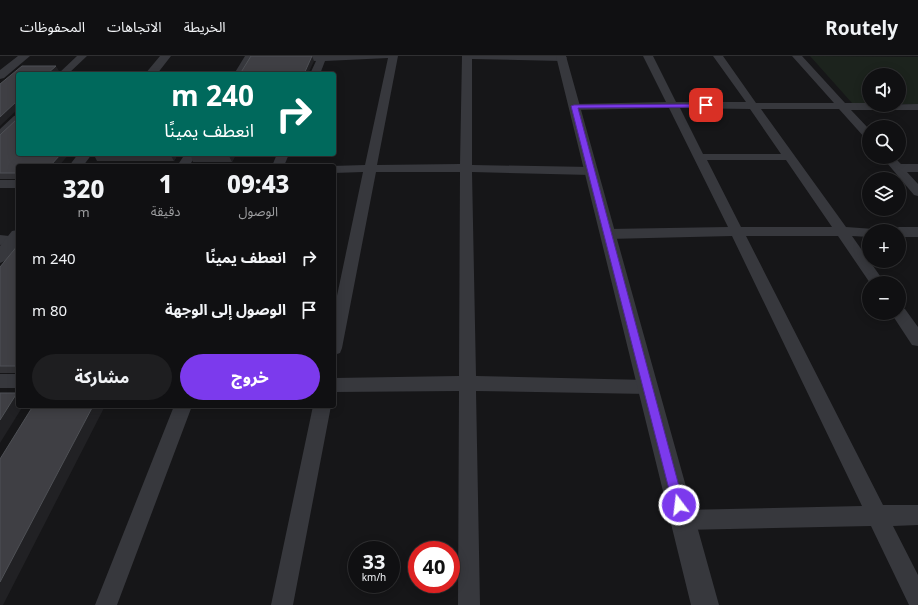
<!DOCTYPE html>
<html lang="ar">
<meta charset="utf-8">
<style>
body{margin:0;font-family:"Noto Sans","Noto Sans Arabic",sans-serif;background:#1e1e20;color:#f1f3f6;direction:rtl;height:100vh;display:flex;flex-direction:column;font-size:15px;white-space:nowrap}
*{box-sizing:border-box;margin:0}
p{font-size:13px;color:#9c9d9f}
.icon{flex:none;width:22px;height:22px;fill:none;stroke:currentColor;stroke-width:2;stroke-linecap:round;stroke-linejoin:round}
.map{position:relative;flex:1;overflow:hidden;direction:ltr}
.details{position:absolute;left:16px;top:108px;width:320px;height:244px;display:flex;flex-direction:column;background:#101012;border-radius:4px;box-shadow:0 2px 10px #0003,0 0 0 1px #303032;direction:rtl}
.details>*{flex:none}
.hud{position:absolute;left:16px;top:16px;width:320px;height:84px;border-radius:4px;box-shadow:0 2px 10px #0003,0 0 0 1px #303032;direction:rtl;background:#00695c;color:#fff;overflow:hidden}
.buttons{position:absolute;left:862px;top:12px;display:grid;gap:8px}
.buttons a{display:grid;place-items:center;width:44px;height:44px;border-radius:50%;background:#101012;box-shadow:0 2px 10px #0003,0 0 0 1px #303032;font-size:20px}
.speed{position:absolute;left:348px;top:485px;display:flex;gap:8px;font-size:20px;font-weight:700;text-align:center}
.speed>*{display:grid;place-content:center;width:52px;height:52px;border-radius:50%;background:#101012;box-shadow:0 2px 10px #0003,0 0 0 1px #303032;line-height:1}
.speed small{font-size:10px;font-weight:400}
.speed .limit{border:6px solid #d22;background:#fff;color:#111}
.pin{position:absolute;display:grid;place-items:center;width:34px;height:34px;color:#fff;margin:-17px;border-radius:8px;box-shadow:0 2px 6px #0006}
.me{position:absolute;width:44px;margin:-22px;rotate:345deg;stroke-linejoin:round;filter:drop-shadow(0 0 3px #0008)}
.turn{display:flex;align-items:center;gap:14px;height:84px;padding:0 16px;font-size:18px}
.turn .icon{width:52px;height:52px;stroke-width:2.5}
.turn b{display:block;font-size:28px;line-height:34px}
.eta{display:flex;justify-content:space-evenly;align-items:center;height:68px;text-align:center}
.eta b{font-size:24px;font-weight:800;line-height:28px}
.cta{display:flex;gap:8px;margin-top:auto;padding:8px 16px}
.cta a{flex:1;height:46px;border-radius:24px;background:#7c3aed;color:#fff;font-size:16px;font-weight:800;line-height:46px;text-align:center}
.cta a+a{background:#1e1e20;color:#f1f3f6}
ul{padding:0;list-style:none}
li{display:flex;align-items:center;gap:12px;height:52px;padding:0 16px}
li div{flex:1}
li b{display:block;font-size:15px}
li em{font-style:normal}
header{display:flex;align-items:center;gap:24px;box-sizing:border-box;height:56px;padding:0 20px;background:#101012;border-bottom:1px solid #303032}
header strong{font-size:19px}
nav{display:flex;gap:22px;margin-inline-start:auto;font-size:14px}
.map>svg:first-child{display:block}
.green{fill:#1c231d}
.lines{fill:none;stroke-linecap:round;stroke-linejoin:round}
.minor{fill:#37383d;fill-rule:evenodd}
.tertiary{fill:#37383d;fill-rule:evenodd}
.wall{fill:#323236}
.shaded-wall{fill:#212124}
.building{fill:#3f3f44;stroke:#4f5156}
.route{fill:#7c3aed;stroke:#51269a}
</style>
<header>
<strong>Routely</strong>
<nav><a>الخريطة</a><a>الاتجاهات</a><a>المحفوظات</a></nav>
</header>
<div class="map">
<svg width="918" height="549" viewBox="0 0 918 549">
<rect width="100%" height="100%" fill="#161618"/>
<!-- green -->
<path class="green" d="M810,0l108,1v47h-19v-29h-30v28h-17z"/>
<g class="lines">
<!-- minor -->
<path class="minor" d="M77,0h10l-19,18h-10z
M245,0h10l-11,18h-10z
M261,0h137l-21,109 83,-1 2,-108h103l2,2 -5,3 -90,-2v106l119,2 4,1 2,3 -2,3 -4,1 -119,-3 4,204 172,4 6,2 3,5 -3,5 -6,2 -172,-3 4,214h-22l1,-214 -125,1v-14l125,-2 1,-204h-84l-34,176 -2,5 -6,2v-45l29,-138 -29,1v-7h-2l33,-1 23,-107 -63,3 -5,13h-10l6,-13 -50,-2z
M643,0h10l23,46h70l-33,-46h10l33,47h78l-42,-47h10l43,47h24v2l49,-1v6h-67l18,19v10l-4,-1 -26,-29h-78l85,118 28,2 1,2h-6v6l-17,-1 33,47h-15l-32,-47h-92l137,269h35v20l-25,1 25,49v30h-9l-38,-79 -189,4 -7,-3 -3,-7 3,-7 7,-3 180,-4 -130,-270 -124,3 -5,-2 -2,-3 2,-3 5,-2 120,-2 -59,-119 -95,2 -5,-3 5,-3 92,-2zM680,52l70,1 31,45h-78zM707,104h79l46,67h-91z
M18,59v9l-14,13 -4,1v-9l14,-13z
M185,98h12l-8,12h-12z
M277,98h12l-5,12h-12z
M882,101h12l7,7h17v8h-11l11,12v12l-4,-1z
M0,124h18v8h-18z
M899,171h19v10h-19v-6h-6l1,-2z
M0,179l18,2v6l-18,2z
M899,251l6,2 13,18v19l-6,-1 -21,-32h8z
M0,318h18v14h-18z
M174,350h18l-75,199h-22z
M313,350h18l-38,199h-22z"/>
<!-- tertiary -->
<path class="tertiary" d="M18,0h12l-26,22 -4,1v-9z
M160,0h11l-14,18h-12z
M556,0h10l153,549h-28z
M78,98h14l-9,12h-14z
M18,174c0,14 -2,28 -18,33v-17l12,-15z"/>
</g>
<!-- wall -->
<path class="wall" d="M0,79l18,31v13h-18z
M178,98l-4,7h-77l-3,-6z
M192,98h44l-4,8h-39l-2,-6z
M18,189v128h-18v-106z"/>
<!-- shaded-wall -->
<path class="shaded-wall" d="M312,0l2,5 -6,13h-4z
M56,10l3,5 -3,3h-9z
M18,44v9l-18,17v-9z
M61,98h8l-10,12h-9z
M172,98h6l-4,7 -3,-5z
M231,98h5l-4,8 -3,-6z
M17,337h1v13h5l-23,37v-23z
M93,350h12l-102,199h-3v-23z"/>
<!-- building -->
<path class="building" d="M251,0h61l-8,18h-64z
M22,10h34l-9,8h-29v26l-18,17v-33z
M18,62v36h43l-11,12h-32v7h-18v-38z
M94,98h78l-1,2 -77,-1z
M192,98h39l-2,2h-38z
M18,189v121h-18v-99z
M0,337h17l-17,27z
M33,350h60l-93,176v-123z"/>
<!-- route -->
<path class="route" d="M706,48l3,1 -1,2 -130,1 106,397 -1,4 -4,2 -4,-2 -2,-4 -102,-399 3,-1z"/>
</svg>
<div class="buttons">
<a><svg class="icon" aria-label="sound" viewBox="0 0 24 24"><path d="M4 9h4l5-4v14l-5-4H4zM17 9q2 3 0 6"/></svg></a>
<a><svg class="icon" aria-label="search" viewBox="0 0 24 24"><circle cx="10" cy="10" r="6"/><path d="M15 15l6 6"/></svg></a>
<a><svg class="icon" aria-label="layers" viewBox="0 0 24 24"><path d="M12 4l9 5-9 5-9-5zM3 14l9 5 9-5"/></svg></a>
<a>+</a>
<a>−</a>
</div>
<div class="speed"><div>33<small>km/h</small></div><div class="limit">40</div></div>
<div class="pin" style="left:706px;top:49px;background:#d93025"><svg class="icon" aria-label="arrive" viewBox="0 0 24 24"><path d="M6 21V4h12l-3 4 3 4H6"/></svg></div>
<svg class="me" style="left:679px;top:449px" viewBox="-20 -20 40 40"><circle r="17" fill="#7c3aed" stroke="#fff" stroke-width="3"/><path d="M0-11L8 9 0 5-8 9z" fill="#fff"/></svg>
<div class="hud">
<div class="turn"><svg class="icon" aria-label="right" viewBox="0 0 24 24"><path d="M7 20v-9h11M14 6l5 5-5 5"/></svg><div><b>240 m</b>انعطف يمينًا</div></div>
</div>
<section class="details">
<div class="eta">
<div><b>09:43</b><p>الوصول</p></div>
<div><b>1</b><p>دقيقة</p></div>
<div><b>320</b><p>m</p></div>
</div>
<ul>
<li><svg class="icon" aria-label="right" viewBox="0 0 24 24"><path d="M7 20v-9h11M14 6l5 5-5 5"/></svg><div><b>انعطف يمينًا</b></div><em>240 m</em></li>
<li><svg class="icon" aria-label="arrive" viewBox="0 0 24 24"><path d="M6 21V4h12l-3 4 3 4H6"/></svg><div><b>الوصول إلى الوجهة</b></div><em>80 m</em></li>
</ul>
<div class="cta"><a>خروج</a><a>مشاركة</a></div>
</section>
</div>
